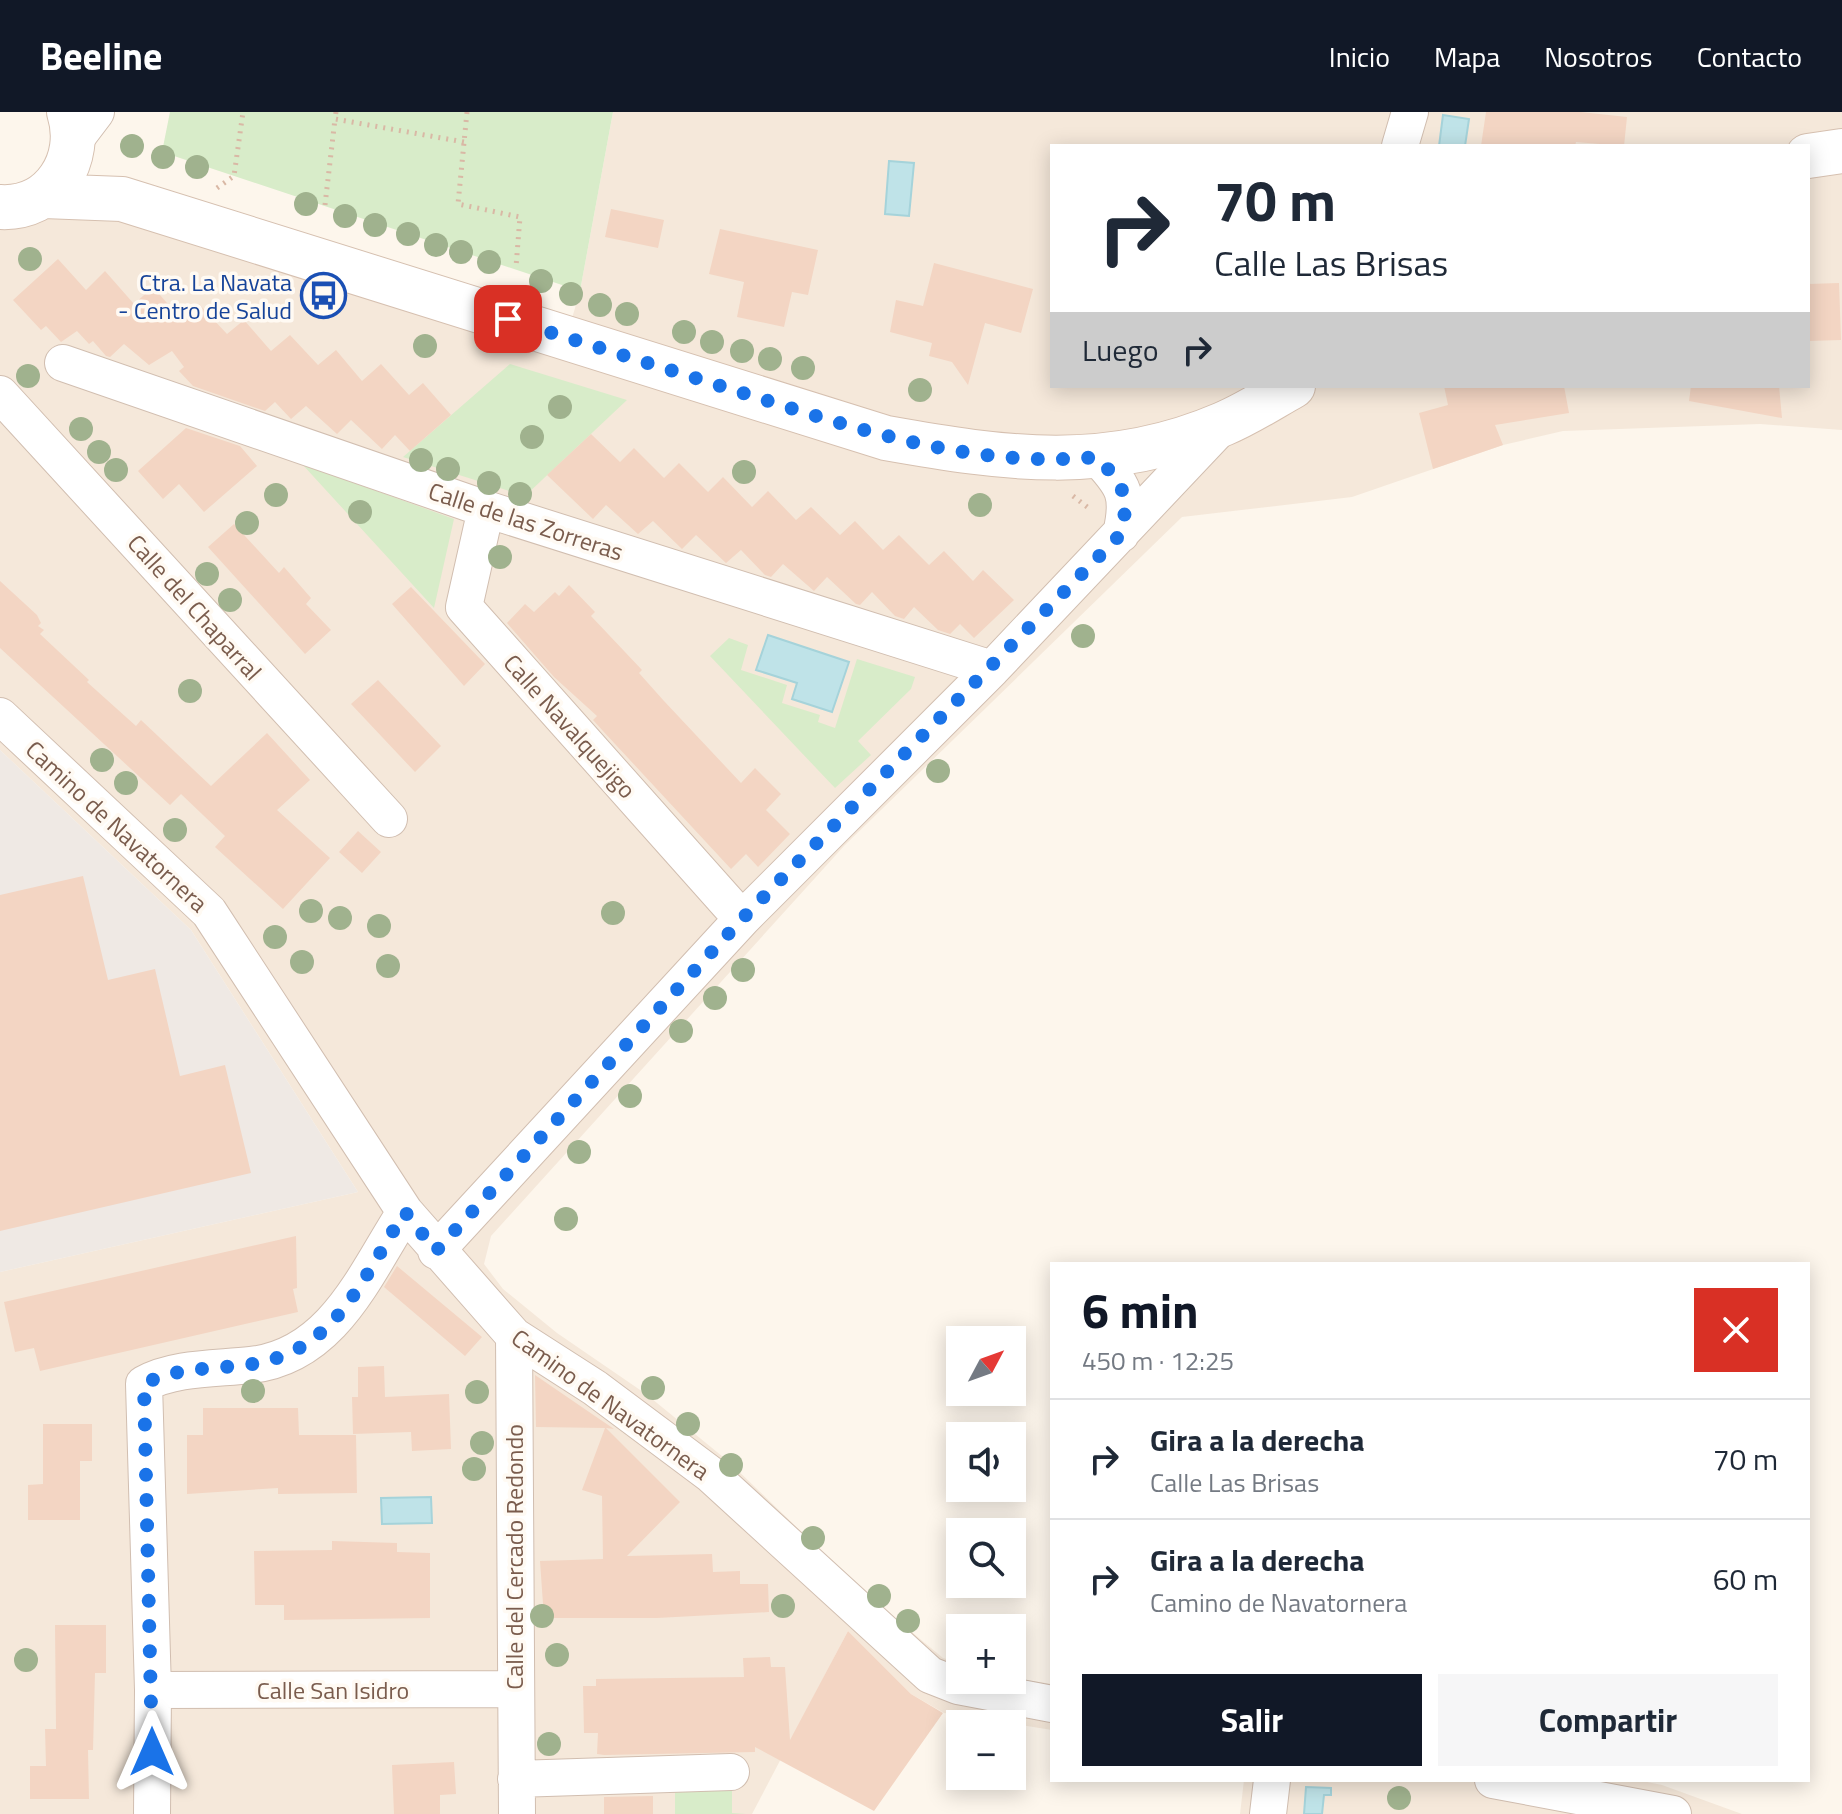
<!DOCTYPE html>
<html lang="es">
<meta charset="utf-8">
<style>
body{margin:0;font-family:"Titillium Web",sans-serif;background:#f6f6f7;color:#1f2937;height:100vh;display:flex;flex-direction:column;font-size:30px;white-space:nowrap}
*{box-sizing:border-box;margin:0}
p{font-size:26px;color:#747a83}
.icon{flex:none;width:44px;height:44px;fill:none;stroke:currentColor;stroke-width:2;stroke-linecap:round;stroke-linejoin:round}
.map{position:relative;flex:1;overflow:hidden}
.side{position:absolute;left:1050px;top:1150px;width:760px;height:520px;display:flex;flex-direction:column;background:#fff;border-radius:0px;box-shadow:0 4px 20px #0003}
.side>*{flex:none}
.top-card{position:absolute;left:1050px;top:32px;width:760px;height:244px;border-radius:0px;box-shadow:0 4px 20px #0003;background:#fff;color:#1f2937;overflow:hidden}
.needle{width:52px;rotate:49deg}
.tools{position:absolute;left:946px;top:1214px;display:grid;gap:16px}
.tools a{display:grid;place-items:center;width:80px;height:80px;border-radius:0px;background:#fff;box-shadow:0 4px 20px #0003;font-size:40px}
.pin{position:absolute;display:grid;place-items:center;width:68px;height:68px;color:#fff;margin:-34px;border-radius:16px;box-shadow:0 4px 12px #0006}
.me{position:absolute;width:88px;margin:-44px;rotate:0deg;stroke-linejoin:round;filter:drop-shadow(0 0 6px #0008)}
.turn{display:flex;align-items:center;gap:28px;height:168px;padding:0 32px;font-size:36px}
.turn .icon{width:104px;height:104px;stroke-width:2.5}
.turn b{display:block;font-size:56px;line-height:68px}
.then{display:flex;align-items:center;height:76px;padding:0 32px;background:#0003;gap:16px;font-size:30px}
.round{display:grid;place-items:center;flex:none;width:84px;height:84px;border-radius:0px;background:#f6f6f7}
.overview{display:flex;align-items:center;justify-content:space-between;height:136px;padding:0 32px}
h1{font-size:48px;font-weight:700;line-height:60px;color:#111827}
.action{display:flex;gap:16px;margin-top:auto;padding:16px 32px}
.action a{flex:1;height:92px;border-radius:0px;background:#111827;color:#fff;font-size:32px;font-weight:700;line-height:92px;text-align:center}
.action a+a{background:#f6f6f7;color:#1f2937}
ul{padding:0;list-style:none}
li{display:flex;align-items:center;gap:24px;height:120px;padding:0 32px;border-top:2px solid #e0e1e3}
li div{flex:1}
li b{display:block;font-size:30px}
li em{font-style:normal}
header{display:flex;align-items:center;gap:48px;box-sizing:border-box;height:112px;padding:0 40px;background:#111827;color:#fff}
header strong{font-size:38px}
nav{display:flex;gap:44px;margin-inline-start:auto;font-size:28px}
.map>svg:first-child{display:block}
.residential{fill:#f5e8da;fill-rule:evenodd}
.industrial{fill:#efe9e4}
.green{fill:#d8ecc9}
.water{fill:#bfe3e8;stroke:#a5d3da;stroke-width:2}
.building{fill:#f3d5c3}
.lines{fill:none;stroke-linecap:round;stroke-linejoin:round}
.minor-casing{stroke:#d1beb0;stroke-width:38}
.secondary-casing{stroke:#d6c0b0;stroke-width:46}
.path{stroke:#d9b8a5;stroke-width:5;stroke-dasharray:2 6;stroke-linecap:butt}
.minor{stroke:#fff;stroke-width:36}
.secondary{stroke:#fff;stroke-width:44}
.tree{fill:#a0b28e}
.route{stroke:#1a73e8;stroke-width:14;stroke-dasharray:0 25.2}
.labels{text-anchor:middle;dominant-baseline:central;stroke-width:7;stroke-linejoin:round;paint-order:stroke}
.transit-label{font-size:24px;fill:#164399;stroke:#fffaf3;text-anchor:end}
.street-label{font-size:24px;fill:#7a5c4d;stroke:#fffaf3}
</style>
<header>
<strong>Beeline</strong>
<nav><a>Inicio</a><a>Mapa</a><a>Nosotros</a><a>Contacto</a></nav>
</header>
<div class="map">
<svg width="1842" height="1702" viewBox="0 0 1842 1702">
<rect width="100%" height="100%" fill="#fdf6ec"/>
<!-- residential -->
<path class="residential" d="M613,0h1229v318l-82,-6 -197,7 -60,14 -151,52 -170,20 -338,329 -353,390 -7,28 19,25 54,44 89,61 82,67 138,133 77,64 17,5v17l52,-2 40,6v46l-108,-17 -33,-19 -63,-63 -96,183h-752v-542l358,-80 -167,-262 -191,-180v-562l41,-7 522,168 17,-58zM1052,34h756v240h-756z
M1244,1668h393l25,5 80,29h-502z"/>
<!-- industrial -->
<path class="industrial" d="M0,638l191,180 167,262 -358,80z"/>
<!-- green -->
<path class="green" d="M170,0h443l-33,179 -418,-139z
M510,252l117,36 -102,96 -122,-39z
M302,352l152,55 -20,89z
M729,526l19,7 -7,25 46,15 -5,18 38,12 -2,7 17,6 22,-69 58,18 -4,12 -53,52 13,14 -36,33 -125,-132z
M732,1674v27l14,1h-71v-27z"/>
<!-- water -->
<path class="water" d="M1443,3l26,4 -4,27h-26z
M889,49l25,2 -5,53 -24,-2z
M768,523l81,27 -17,50 -40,-13 5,-16 -41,-13z
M431,1385l1,26 -50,1 -1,-26z
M1306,1675l25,1v7h-7l-2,19h-18z"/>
<!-- building -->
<path class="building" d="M1486,0h95l46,5 -3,29 -48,-4 -1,4h-94z
M611,97l53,11 -6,28 -53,-11z
M720,117l98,21 -10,45 -16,-3 -8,35 -47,-10 7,-35 -35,-8z
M58,147l28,31 19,-19 29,33 19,-17 28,32 18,-15 28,30 17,-14 27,31 19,-16 28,30 18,-15 26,31 19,-17 28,31 14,-12 28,32 -41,36 -15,-16 -13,14 -31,-29 -14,14 -31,-28 -15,13 -16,-17 -10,9 -72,-25 -14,-15 5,-4 -12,-16 -23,14 -25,-21 -14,13 -4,-1 -13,-15 -4,3 -12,-13 -16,11 -15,-16 -5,4 -28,-30z
M934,151l99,26 -12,44 -36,-10 -17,62 -16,-23 -23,-6 3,-13 -42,-11 6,-32 27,6z
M1839,171l2,57 -33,1v-57z
M1444,274h120l5,27 -74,12 8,20 -70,24 -14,-56 29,-8z
M1691,274h88l3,32 -93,-17z
M186,316l54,18 17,20 -53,46 -25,-28 -16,15 -25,-28z
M591,322l29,28 14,-14 30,30 15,-15 29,29 15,-15 29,30 16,-16 28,29 15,-13 29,28 15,-14 28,29 16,-15 30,30 15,-14 29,30 10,-11 31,30 -40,38 -14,-14 -10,10 -12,-4 -24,-23 -10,12 -9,-3 -23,-24 -12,13 -4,-1 -29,-27 -13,14 -31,-27 -12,13 -6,-2 -24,-25 -15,13 -30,-28 -14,14 -29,-28 -15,13 -32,-29 -13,14 -46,-44z
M234,412l45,49 5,-6 27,31 -5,6 25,26 -26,24 -97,-107z
M0,469l37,34 4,8 -3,3 6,4 -4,4 49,46 -2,2 49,44 5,-6 70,66 56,-53 43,47 -33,30 53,48 -47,51 -68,-62 10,-11 -44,-42 -11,11 -170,-157z
M569,473l26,27 -4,4 51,54 -3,3 25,28 77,82 14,-15 26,26 -15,16 24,24 -32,33 -12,-13 -15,15 -128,-138 -10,-11 4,-4 -43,-39 -47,-54 18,-19 9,8 21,-20 4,4z
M411,475l74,77 -21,22 -72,-82z
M378,568l63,66 -26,26 -64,-68z
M358,719l23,21 -19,21 -23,-21z
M83,764l25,104 47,-11 25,107 45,-11 26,108 -251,58v-336z
M296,1124l1,52 -4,1 5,23 -258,59 -6,-23 -19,4 -11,-50z
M397,1154l85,71 -17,19 -81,-69z
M384,1254l1,31 64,-3 2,55 -39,2 -1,-19 -58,2 -1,-37h6v-30z
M535,1263l79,54 -8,-1 74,74 -53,54 85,-2 1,18 27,-1v13h28l1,28 -112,6h-113l-4,-57 63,-2 -1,-63 -20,-6 23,-62 -69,-1z
M203,1296h95l1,27h57l1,58 -79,1v-6l-91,6v-59h16z
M43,1312h49v37h-12v59h-52v-35l15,-1z
M332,1429l65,2v9l33,1v65l-146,2v-15h-29l-1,-54 78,-1z
M55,1513h51v48h-11l-2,77h-5l1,49h-59v-33h16l-1,-37h11z
M848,1519l63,63 32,19 -69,98 -119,-64v5l-151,3 -7,-1 1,-21h-14l-1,-47h13v-7l148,-2 -1,-19 27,-1 1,10h14l5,73z
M454,1650l2,32 -16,1v19h-46l-2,-49z
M653,1684v18h-49v-17z"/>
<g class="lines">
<defs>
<path id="minor" d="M74,29l22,-29
M1400,34l10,-34
M63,251l423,146 506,160
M0,282l389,425
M1097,345c27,29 33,38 24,77
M486,397l-22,98 278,312
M0,604l209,196 196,300 109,124 81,52 115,86 220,201 28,11 94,18
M436,1139l306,-332 250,-250 231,-244
M514,1224l3,478
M153,1578l361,-1
M516,1667l215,-7
M1493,1668l180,34
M152,1702l1,-124 -9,-306c31,-17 72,-15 107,-19 82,-9 114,-91 154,-153
M1268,1702l4,-34"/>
<path id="secondary" d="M1808,44l34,-5
M44,84l78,3 764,239c119,21 221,36 337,-14 24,-10 47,-25 70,-38
M0,95c53,3 84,-48 69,-95"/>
</defs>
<!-- minor casing -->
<use href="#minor" class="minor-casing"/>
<!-- secondary casing -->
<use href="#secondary" class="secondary-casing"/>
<!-- path -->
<path class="path" d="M336,0l-1,7 129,23
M467,0l-9,92 62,13 -4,50
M217,76l17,-12 9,-64
M325,93l10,-86
M1073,384l18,14"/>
<!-- minor -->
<use href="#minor" class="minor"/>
<!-- secondary -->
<use href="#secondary" class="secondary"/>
</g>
<!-- trees -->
<g class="tree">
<circle cx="132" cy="34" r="12"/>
<circle cx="163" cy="45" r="12"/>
<circle cx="197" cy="55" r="12"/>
<circle cx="306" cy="92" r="12"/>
<circle cx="345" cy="104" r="12"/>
<circle cx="375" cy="113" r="12"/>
<circle cx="408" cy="122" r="12"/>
<circle cx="436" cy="133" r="12"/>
<circle cx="461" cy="140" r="12"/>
<circle cx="30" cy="147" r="12"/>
<circle cx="489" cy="150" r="12"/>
<circle cx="541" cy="169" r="12"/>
<circle cx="571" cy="182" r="12"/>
<circle cx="600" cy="193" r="12"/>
<circle cx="627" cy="202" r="12"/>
<circle cx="684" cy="220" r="12"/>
<circle cx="712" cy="230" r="12"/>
<circle cx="425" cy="234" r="12"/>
<circle cx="742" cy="239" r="12"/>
<circle cx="770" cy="247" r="12"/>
<circle cx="803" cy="256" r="12"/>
<circle cx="28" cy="264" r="12"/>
<circle cx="920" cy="278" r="12"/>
<circle cx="560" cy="295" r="12"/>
<circle cx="81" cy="317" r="12"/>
<circle cx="532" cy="325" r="12"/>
<circle cx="99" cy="340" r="12"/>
<circle cx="421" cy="348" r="12"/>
<circle cx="448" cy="357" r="12"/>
<circle cx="116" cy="358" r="12"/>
<circle cx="744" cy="360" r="12"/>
<circle cx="489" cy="371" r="12"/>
<circle cx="520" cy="382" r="12"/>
<circle cx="276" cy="383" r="12"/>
<circle cx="980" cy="393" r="12"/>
<circle cx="360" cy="400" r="12"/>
<circle cx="247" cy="411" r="12"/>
<circle cx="500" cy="445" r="12"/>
<circle cx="207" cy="462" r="12"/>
<circle cx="230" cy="488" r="12"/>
<circle cx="1083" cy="524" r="12"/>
<circle cx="190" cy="579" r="12"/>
<circle cx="102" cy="648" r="12"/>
<circle cx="938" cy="659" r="12"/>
<circle cx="126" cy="671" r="12"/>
<circle cx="175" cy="718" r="12"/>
<circle cx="311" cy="799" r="12"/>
<circle cx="613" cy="801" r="12"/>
<circle cx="340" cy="806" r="12"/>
<circle cx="379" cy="814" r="12"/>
<circle cx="275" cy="825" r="12"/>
<circle cx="302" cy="850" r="12"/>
<circle cx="388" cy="854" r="12"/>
<circle cx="743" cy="858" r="12"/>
<circle cx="715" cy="886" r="12"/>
<circle cx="681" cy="919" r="12"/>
<circle cx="630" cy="984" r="12"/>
<circle cx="579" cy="1040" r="12"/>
<circle cx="566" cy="1107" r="12"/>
<circle cx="653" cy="1276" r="12"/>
<circle cx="253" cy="1279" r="12"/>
<circle cx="477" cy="1280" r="12"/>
<circle cx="688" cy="1312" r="12"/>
<circle cx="482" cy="1331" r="12"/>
<circle cx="731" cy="1353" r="12"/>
<circle cx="474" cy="1357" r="12"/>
<circle cx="813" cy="1426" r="12"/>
<circle cx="879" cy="1484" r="12"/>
<circle cx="783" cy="1494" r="12"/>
<circle cx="542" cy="1504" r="12"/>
<circle cx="908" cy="1509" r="12"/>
<circle cx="557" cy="1543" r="12"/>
<circle cx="26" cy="1548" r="12"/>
<circle cx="549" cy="1632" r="12"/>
<circle cx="1399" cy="1686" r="12"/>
</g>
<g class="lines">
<!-- route -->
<path class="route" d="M152,1640l-8,-368c29,-16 67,-15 101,-19 90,-10 116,-85 160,-153l31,39 306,-332 379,-385c9,-39 3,-48 -24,-77 -121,12 -237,-27 -351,-63 -79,-25 -159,-50 -238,-75"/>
</g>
<!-- icons -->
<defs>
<symbol id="bus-ring" viewBox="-11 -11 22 22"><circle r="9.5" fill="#fffaf3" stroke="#1a4fb4" stroke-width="1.5"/><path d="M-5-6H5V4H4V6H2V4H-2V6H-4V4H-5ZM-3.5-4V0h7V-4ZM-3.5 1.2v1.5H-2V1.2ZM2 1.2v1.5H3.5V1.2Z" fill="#1a4fb4"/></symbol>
</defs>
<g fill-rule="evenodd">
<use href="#bus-ring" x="298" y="158" width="51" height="51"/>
</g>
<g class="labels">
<!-- transit labels -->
<g class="transit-label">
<text x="292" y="170">Ctra. La Navata<tspan x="292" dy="28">- Centro de Salud</tspan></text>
</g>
<!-- street labels -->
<g class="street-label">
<text transform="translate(526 409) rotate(18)">Calle de las Zorreras</text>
<text transform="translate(195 495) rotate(48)">Calle del Chaparral</text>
<text transform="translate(570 614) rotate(48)">Calle Navalquejigo</text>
<text transform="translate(117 714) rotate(43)">Camino de Navatornera</text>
<text transform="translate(611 1292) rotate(36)">Camino de Navatornera</text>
<text transform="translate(514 1445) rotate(-90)">Calle del Cercado Redondo</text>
<text x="333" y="1578">Calle San Isidro</text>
</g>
</g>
</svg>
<div class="tools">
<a><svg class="needle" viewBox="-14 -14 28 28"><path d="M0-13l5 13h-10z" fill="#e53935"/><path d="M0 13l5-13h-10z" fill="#747a83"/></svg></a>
<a><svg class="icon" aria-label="sound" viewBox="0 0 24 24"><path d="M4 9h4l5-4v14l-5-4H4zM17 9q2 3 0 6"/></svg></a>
<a><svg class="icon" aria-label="search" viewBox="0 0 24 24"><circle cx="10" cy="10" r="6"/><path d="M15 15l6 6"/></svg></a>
<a>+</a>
<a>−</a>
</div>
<div class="pin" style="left:508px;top:207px;background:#d93025"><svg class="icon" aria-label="arrive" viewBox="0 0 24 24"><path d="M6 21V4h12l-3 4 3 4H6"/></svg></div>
<svg class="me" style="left:152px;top:1640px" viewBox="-20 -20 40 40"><path d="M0-17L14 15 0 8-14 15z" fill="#1a73e8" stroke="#fff" stroke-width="4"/></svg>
<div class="top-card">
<div class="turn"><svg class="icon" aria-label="right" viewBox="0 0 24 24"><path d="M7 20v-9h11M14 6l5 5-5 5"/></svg><div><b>70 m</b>Calle Las Brisas</div></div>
<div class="then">Luego<svg class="icon" aria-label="right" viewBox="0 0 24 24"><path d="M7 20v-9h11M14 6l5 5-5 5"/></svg></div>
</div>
<section class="side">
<div class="overview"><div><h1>6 min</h1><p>450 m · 12:25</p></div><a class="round" style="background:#d93025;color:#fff"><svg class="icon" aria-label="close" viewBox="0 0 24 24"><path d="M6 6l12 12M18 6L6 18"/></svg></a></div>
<ul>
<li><svg class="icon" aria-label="right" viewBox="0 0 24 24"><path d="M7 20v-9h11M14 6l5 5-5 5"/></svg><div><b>Gira a la derecha</b><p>Calle Las Brisas</p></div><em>70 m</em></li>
<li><svg class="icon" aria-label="right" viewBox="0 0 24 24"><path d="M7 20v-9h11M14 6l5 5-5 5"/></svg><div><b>Gira a la derecha</b><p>Camino de Navatornera</p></div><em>60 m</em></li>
</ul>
<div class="action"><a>Salir</a><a>Compartir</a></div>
</section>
</div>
